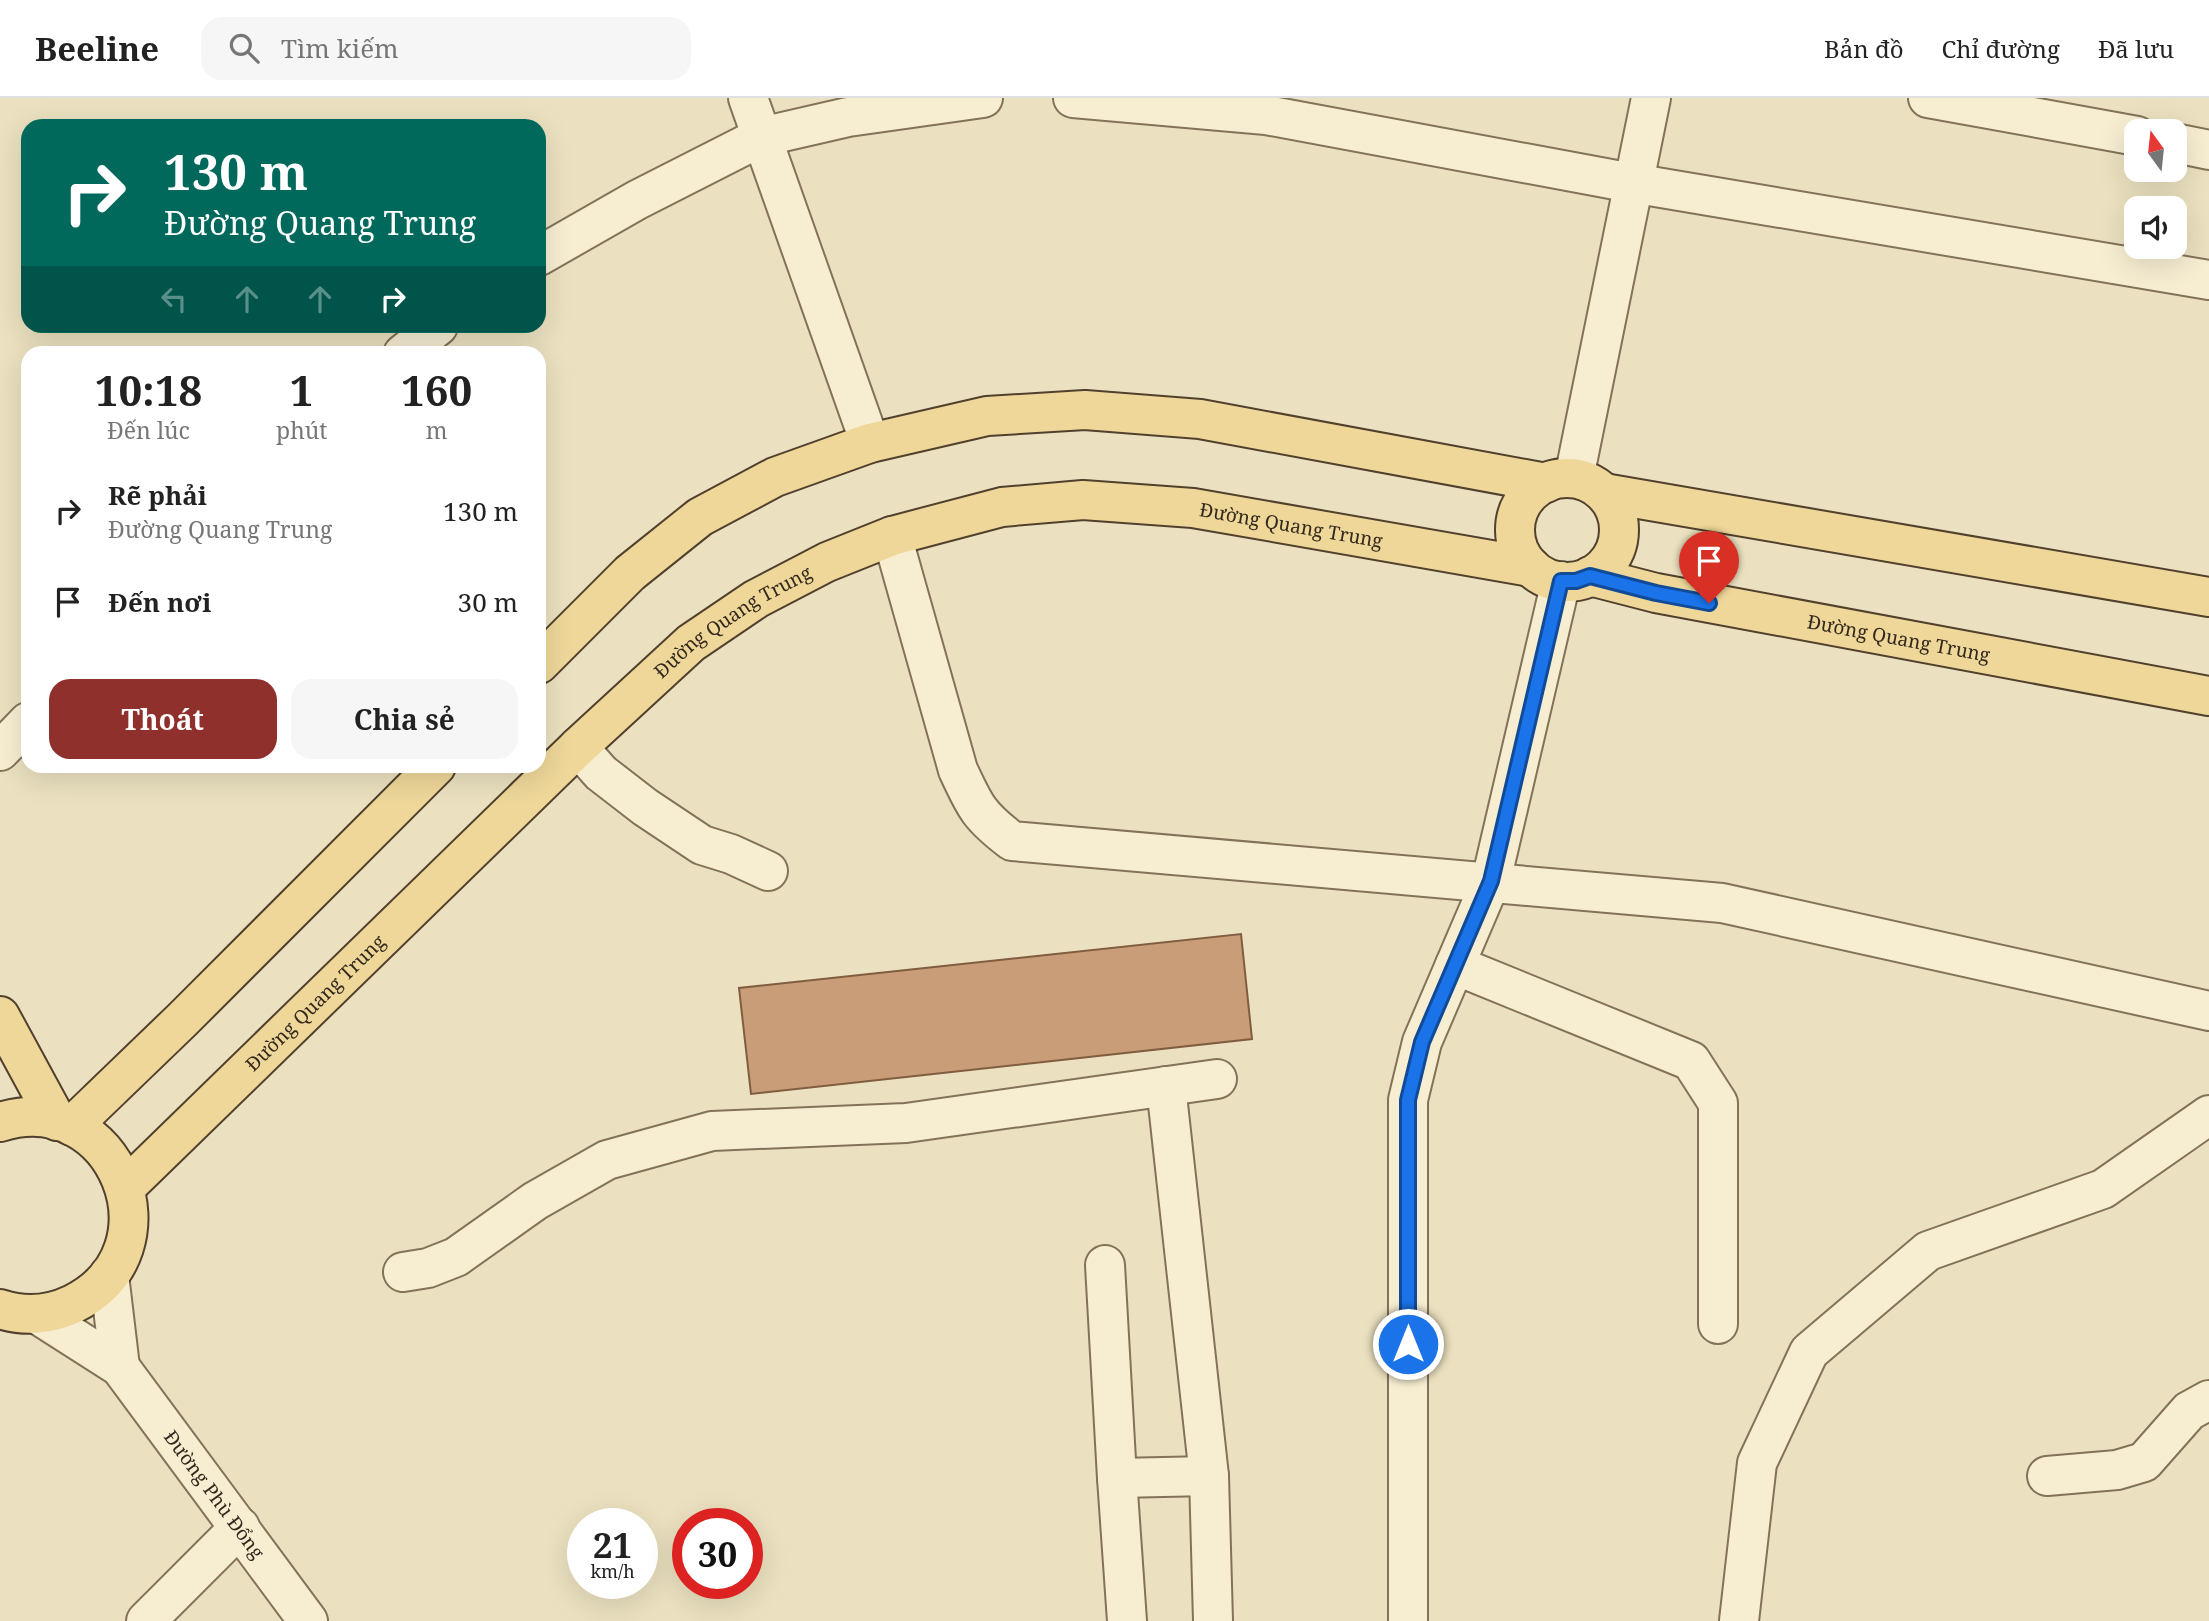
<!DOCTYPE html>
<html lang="vi">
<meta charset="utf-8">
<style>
body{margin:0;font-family:"Noto Serif",serif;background:#f6f6f6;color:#222;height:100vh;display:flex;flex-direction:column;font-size:26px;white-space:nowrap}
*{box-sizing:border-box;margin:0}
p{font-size:23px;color:#767676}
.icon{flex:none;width:38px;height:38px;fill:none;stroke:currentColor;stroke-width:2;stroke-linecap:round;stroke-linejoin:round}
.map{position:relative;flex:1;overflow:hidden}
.side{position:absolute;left:21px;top:248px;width:525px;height:427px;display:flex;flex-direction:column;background:#fff;border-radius:21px;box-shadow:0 7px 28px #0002}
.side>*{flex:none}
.hud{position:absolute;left:21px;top:21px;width:525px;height:214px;border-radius:21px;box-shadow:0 7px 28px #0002;background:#00695c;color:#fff;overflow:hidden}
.needle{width:46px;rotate:345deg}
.fabs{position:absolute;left:2124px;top:21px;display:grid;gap:14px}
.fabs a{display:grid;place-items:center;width:63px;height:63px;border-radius:14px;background:#fff;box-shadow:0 7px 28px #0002;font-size:35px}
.speed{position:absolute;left:567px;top:1410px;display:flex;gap:14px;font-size:35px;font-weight:700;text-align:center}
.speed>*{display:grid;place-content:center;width:91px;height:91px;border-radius:50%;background:#fff;box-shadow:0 7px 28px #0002;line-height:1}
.speed small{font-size:18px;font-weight:400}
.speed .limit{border:10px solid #d22;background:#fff;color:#111}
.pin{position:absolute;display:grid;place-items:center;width:60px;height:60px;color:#fff;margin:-72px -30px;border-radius:50% 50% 50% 0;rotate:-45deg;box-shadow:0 0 7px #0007}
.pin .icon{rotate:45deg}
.me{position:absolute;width:77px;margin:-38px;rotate:0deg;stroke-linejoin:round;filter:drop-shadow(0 0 5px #0008)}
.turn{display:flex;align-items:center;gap:24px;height:147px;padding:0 28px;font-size:32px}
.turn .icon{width:91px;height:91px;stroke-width:2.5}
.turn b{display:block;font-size:49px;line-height:60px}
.lanes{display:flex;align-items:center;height:66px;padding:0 28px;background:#0003;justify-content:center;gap:35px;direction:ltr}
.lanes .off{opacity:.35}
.eta{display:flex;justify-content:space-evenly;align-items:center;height:119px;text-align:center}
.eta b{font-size:42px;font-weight:700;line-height:49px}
.cta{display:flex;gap:14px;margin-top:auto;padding:14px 28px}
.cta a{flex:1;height:80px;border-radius:21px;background:#8f302c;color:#fff;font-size:28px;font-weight:700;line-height:80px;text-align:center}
.cta a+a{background:#f6f6f6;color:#222}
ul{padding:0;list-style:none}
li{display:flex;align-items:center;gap:21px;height:91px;padding:0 28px}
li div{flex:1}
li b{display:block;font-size:26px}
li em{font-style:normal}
header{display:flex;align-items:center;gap:42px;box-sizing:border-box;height:98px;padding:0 35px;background:#fff;border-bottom:2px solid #e0e0e0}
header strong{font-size:33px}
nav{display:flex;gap:38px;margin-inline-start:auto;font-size:24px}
.search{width:490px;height:63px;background:#f6f6f6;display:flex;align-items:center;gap:18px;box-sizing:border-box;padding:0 24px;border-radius:21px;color:#767676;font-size:26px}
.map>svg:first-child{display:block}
.building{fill:#c89d77;stroke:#815d40;stroke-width:2}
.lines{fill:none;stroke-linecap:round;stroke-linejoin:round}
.minor-casing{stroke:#837259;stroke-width:42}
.major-casing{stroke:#51402d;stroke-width:42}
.minor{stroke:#f7eed2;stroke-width:38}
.major{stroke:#eed799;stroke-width:38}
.route-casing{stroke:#114b97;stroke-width:18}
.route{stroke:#1a73e8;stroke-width:12}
.labels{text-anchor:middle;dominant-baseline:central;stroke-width:5;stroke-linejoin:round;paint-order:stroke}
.street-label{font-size:19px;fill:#33291d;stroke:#f3ebcf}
</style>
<header>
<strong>Beeline</strong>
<div class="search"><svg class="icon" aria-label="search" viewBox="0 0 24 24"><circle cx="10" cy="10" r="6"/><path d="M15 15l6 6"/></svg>Tìm kiếm</div>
<nav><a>Bản đồ</a><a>Chỉ đường</a><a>Đã lưu</a></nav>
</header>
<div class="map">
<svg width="2209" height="1523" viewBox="0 0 2209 1523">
<rect width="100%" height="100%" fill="#ebe1c0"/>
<!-- building -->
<path class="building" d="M1241,836l11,105 -501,55 -12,-106z"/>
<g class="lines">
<defs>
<g id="minor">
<path d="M748,0l122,345"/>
<path d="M1073,0l193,17 366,68 577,97"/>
<path d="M1928,0l209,38"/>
<path d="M2175,45l34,7"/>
<path d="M539,158l98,-56 124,-63 87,-20 135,-19"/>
<path d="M403,256l35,-28"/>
<path d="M1574,380l77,-380"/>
<path d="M892,438l66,234c17,37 21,46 54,71l710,62 487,108"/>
<path d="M578,649l23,26 44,34 57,38 29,9 37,17"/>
<path d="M0,653l28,-29"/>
<path d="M1455,867l236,96 27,42v221"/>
<path d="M1166,988l43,390 4,145"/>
<path d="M1105,1167l12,213 10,143"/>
<path d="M403,1174l25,-4 28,-11 79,-56 72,-41 105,-29 194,-8 311,-44"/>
<path d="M109,1177l11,92"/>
<path id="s1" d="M37,1216l83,53 188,254"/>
<path d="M2047,1378l70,-6 27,-8 45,-51 20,-11"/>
<path d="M1117,1380l92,-2"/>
<path d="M146,1523l94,-94"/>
<path d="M1408,1523v-521l14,-58 69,-161 70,-300"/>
<path d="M1739,1523l18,-158 52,-111 119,-101 175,-62 106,-74"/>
</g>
<g id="major">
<circle cx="1567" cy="432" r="52"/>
<path d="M1604,395l605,104"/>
<path id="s2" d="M1590,478l66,17 553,103"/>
<path d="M539,566l91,-91 70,-56 75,-40 95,-34 117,-27 98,-6 115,9 346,64"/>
<path d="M0,918l57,105"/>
<path d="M0,1024c116,-36 182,128 73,182 -23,11 -49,13 -73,5"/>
<path d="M72,1028l110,-106 254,-254"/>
<path id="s3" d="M126,1089l452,-440 113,-104 65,-44 71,-37 65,-26 110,-29 81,-7 110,8 338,59"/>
</g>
</defs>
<!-- minor casing -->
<use href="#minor" class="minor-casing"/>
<!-- major casing -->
<use href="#major" class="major-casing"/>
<!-- minor -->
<use href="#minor" class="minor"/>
<!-- major -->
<use href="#major" class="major"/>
</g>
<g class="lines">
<defs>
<path id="route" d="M1408,1246v-244l14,-58 69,-161 70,-300h15l14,-5 66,17 53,10"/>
</defs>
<!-- route casing -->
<use href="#route" class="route-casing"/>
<!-- route -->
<use href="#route" class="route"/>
</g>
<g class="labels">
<!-- street labels -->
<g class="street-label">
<text stroke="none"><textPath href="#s3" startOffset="1418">Đường Quang Trung</textPath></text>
<text stroke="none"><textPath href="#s3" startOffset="831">Đường Quang Trung</textPath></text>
<text stroke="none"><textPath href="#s2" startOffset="315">Đường Quang Trung</textPath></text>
<text stroke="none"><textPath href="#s3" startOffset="264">Đường Quang Trung</textPath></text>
<text stroke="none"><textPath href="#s1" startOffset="257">Đường Phù Đổng</textPath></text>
</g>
</g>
</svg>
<div class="fabs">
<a><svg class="needle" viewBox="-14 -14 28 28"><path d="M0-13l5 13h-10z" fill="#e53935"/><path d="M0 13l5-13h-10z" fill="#767676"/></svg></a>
<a><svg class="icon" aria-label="sound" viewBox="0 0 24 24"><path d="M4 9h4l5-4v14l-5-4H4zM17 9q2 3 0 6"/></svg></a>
</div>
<div class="speed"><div>21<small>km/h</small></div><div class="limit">30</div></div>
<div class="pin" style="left:1709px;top:505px;background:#d93025"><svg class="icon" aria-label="arrive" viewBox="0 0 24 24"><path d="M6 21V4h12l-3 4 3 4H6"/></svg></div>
<svg class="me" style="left:1408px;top:1246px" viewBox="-20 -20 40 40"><circle r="17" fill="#1a73e8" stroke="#fff" stroke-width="3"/><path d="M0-11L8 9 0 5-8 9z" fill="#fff"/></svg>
<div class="hud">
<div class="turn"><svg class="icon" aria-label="right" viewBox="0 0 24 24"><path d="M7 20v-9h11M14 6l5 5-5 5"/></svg><div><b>130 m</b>Đường Quang Trung</div></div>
<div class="lanes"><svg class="icon off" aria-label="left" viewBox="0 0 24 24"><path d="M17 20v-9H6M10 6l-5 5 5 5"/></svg><svg class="icon off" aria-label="ahead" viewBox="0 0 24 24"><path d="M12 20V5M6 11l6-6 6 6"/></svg><svg class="icon off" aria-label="ahead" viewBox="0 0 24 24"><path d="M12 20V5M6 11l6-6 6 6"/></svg><svg class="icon" aria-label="right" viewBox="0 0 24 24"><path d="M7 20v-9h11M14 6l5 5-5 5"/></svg></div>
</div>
<section class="side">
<div class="eta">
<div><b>10:18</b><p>Đến lúc</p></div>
<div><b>1</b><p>phút</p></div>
<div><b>160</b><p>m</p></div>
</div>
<ul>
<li><svg class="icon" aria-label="right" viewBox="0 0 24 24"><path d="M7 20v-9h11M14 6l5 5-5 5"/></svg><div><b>Rẽ phải</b><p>Đường Quang Trung</p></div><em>130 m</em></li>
<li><svg class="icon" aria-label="arrive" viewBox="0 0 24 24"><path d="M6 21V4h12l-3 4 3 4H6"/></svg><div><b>Đến nơi</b></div><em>30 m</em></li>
</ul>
<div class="cta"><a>Thoát</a><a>Chia sẻ</a></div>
</section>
</div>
